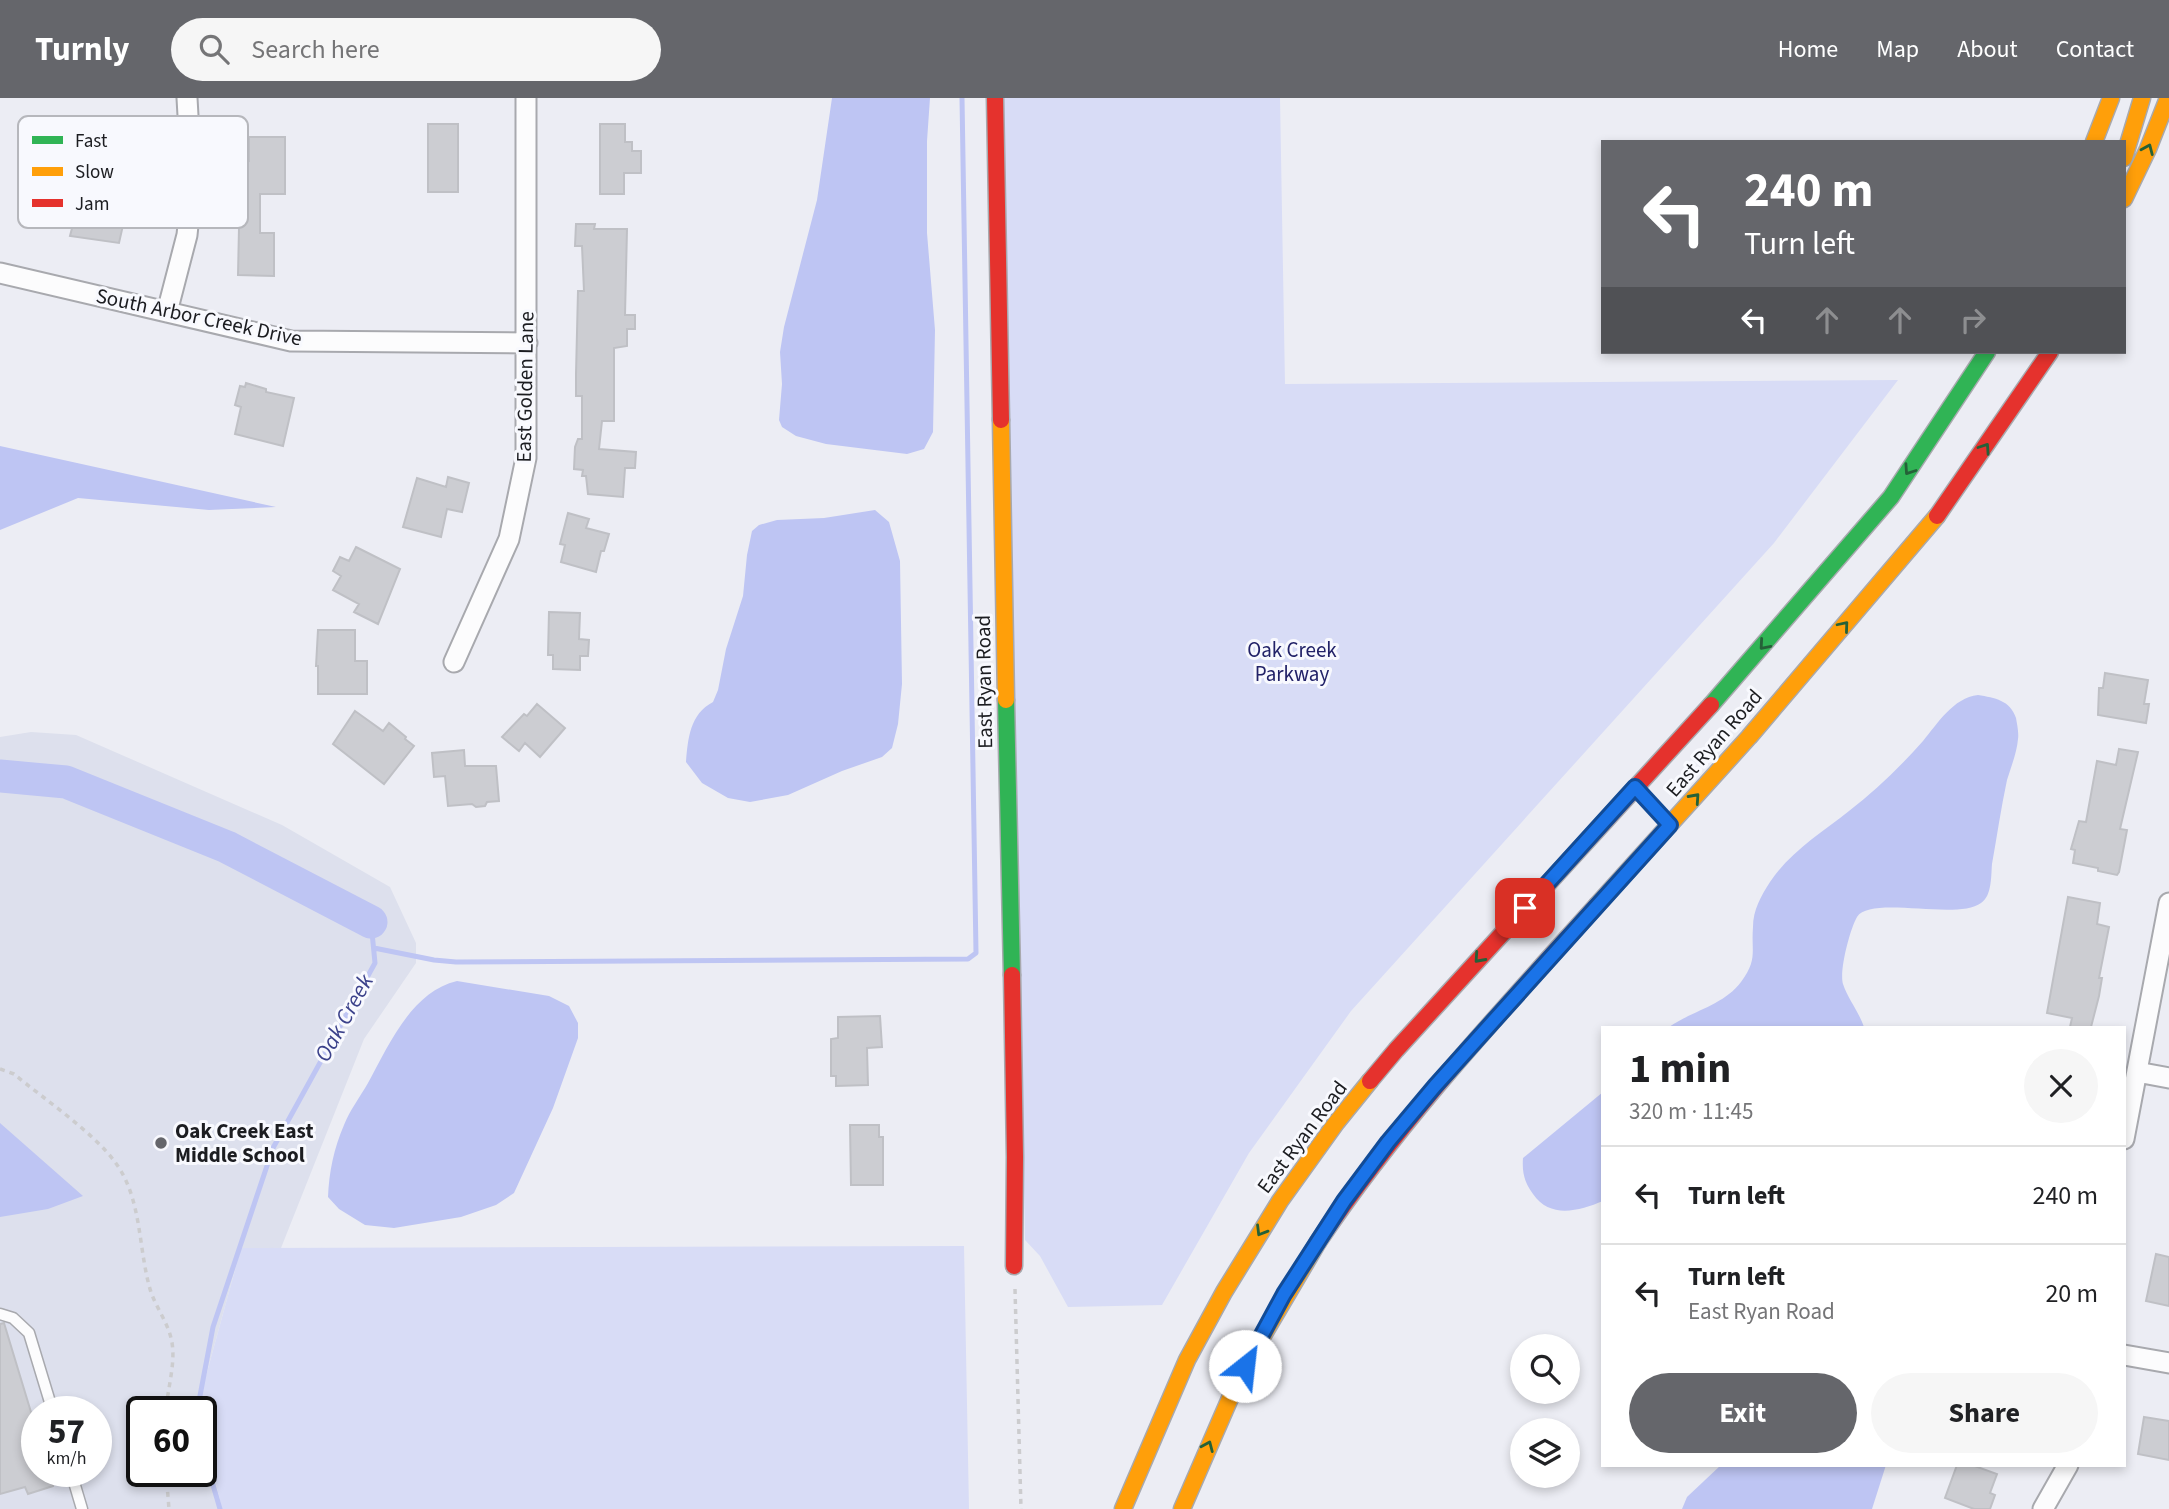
<!DOCTYPE html>
<meta charset="utf-8">
<style>
body{margin:0;font-family:"Source Sans 3",sans-serif;background:#f6f6f6;color:#202124;height:100vh;display:flex;flex-direction:column;font-size:26px;white-space:nowrap}
*{box-sizing:border-box;margin:0}
p{font-size:23px;color:#757577}
.icon{flex:none;width:38px;height:38px;fill:none;stroke:currentColor;stroke-width:2;stroke-linecap:round;stroke-linejoin:round}
.map{position:relative;flex:1;overflow:hidden}
.drawer{position:absolute;left:1601px;top:928px;width:525px;height:441px;display:flex;flex-direction:column;background:#fff;border-radius:0px;box-shadow:0 4px 10px #0003}
.drawer>*{flex:none}
.top-card{position:absolute;left:1601px;top:42px;width:525px;height:214px;border-radius:0px;box-shadow:0 4px 10px #0003;background:#65666b;color:#fff;overflow:hidden}
.tools{position:absolute;left:1510px;top:1236px;display:grid;gap:14px}
.tools a{display:grid;place-items:center;width:70px;height:70px;border-radius:50%;background:#fff;box-shadow:0 4px 10px #0003;font-size:35px}
.speed{position:absolute;left:21px;top:1298px;display:flex;gap:14px;font-size:35px;font-weight:700;text-align:center}
.speed>*{display:grid;place-content:center;width:91px;height:91px;border-radius:50%;background:#fff;box-shadow:0 4px 10px #0003;line-height:1}
.speed small{font-size:18px;font-weight:400}
.speed .limit{border:4px solid #111;border-radius:10px;background:#fff;color:#111}
.pin{position:absolute;display:grid;place-items:center;width:60px;height:60px;color:#fff;margin:-30px;border-radius:14px;box-shadow:0 4px 10px #0006}
.me{position:absolute;width:77px;margin:-38px;rotate:29deg;stroke-linejoin:round;filter:drop-shadow(0 0 5px #0008)}
.turn{display:flex;align-items:center;gap:24px;height:147px;padding:0 28px;font-size:32px}
.turn .icon{width:91px;height:91px;stroke-width:2.5}
.turn b{display:block;font-size:49px;line-height:60px}
.lanes{display:flex;align-items:center;height:66px;padding:0 28px;background:#0003;justify-content:center;gap:35px;direction:ltr}
.lanes .off{opacity:.35}
.round{display:grid;place-items:center;flex:none;width:74px;height:74px;border-radius:37px;background:#f6f6f6}
.head{display:flex;align-items:center;justify-content:space-between;height:119px;padding:0 28px}
h1{font-size:42px;font-weight:700;line-height:52px}
.cta{display:flex;gap:14px;margin-top:auto;padding:14px 28px}
.cta a{flex:1;height:80px;border-radius:42px;background:#65666b;color:#fff;font-size:28px;font-weight:700;line-height:80px;text-align:center}
.cta a+a{background:#f6f6f6;color:#202124}
ul{padding:0;list-style:none}
li{display:flex;align-items:center;gap:21px;height:98px;padding:0 28px;border-top:2px solid #e0e0e0}
li div{flex:1}
li b{display:block;font-size:26px}
li em{font-style:normal}
header{display:flex;align-items:center;gap:42px;box-sizing:border-box;height:98px;padding:0 35px;background:#65666b;color:#fff}
header strong{font-size:33px}
nav{display:flex;gap:38px;margin-inline-start:auto;font-size:24px}
.search{width:490px;height:63px;background:#f6f6f6;display:flex;align-items:center;gap:18px;box-sizing:border-box;padding:0 24px;border-radius:38px;color:#757577;font-size:26px}
.map>svg:first-child{display:block}
.built{fill:#dde0ed;fill-rule:evenodd}
.green{fill:#d8dcf6}
.water{fill:#bec5f3}
.lines{fill:none;stroke-linecap:round;stroke-linejoin:round}
.stream{stroke:#bec5f3;stroke-width:5}
.river{stroke:#bec5f3;stroke-width:33}
.building{fill:#cccdd2;stroke:#bfc0c5;stroke-width:2}
.lane-casing{stroke:#a8a9ae;stroke-width:13}
.street-casing{stroke:#a8a9ae;stroke-width:23}
.fast-casing{stroke:#a8a9ae;stroke-width:19}
.slow-casing{stroke:#a8a9ae;stroke-width:19}
.jam-casing{stroke:#a8a9ae;stroke-width:19}
.path{stroke:#ccccce;stroke-width:3.5;stroke-dasharray:5 5;stroke-linecap:butt}
.lane{stroke:#fcfcfd;stroke-width:10}
.street{stroke:#fcfcfd;stroke-width:19}
.fast{stroke:#30b455;stroke-width:16}
.slow{stroke:#ff9f0a;stroke-width:16}
.jam{stroke:#e5322d;stroke-width:16}
.oneway{stroke:#256138}
.route-casing{stroke:#114b97;stroke-width:18}
.route{stroke:#1a73e8;stroke-width:12}
.poi-dot{fill:#65666b;stroke:#f8f9fe;stroke-width:2.5}
.labels{text-anchor:middle;dominant-baseline:central;stroke-width:6;stroke-linejoin:round;paint-order:stroke}
.street-label{font-size:21px;fill:#1c1d21;stroke:#f8f9fe}
.park-label{font-size:21px;fill:#222268;stroke:#f8f9fe}
.poi-label{font-size:21px;font-weight:bold;fill:#1c1d21;stroke:#f8f9fe;text-anchor:start}
.water-label{font-size:23px;font-style:italic;fill:#3c428b;stroke:#f8f9fe}
.key{fill:#f8f9fe;stroke:#b6b7bc;stroke-width:2}
.key-label{font-size:19px;fill:#1c1d21}
</style>
<header>
<strong>Turnly</strong>
<div class="search"><svg class="icon" aria-label="search" viewBox="0 0 24 24"><circle cx="10" cy="10" r="6"/><path d="M15 15l6 6"/></svg>Search here</div>
<nav><a>Home</a><a>Map</a><a>About</a><a>Contact</a></nav>
</header>
<div class="map">
<svg width="2169" height="1411" viewBox="0 0 2169 1411">
<rect width="100%" height="100%" fill="#ecedf4"/>
<!-- built -->
<path class="built" d="M31,634l45,3 206,90 108,62 26,56v20l-52,76 -83,209h-40l-42,153v11h-57v60h59v-51l21,88h-222v-772zM37,1314h59v60h-59z"/>
<!-- green -->
<path class="green" d="M1003,0h277l5,286 613,-4 -124,163 -423,468 -102,142 -87,152 -94,2 -28,-51 -15,-16z
M964,1148l5,263h-747l-21,-88v-9h-2l-1,-7 43,-157z"/>
<!-- water -->
<path class="water" d="M832,0h98l-3,43v92l8,97 -2,102 -9,17 -17,5 -81,-10 -30,-8 -14,-9 -3,-7 3,-36 -2,-32 4,-25 33,-127z
M0,348l276,61 -67,3 -131,-12 -78,32z
M875,412l14,12 11,39 2,123 -4,40 -6,24 -10,9 -40,14 -54,24 -38,7 -22,-4 -26,-15 -16,-21c2,-24 4,-48 27,-60l5,-12 8,-41 17,-53 4,-41 5,-24 7,-6 18,-5 47,-2z
M1978,597c17,3 32,5 38,23 1,6 3,15 2,21 -1,13 -7,28 -11,41 -6,28 -10,56 -15,84 -1,12 0,32 -11,39 -24,18 -110,-8 -124,14 -7,12 -18,54 -14,67 5,15 16,28 21,43h-195c23,-16 55,-22 72,-45 17,-23 10,-30 12,-55 0,-17 8,-31 17,-45 20,-30 51,-49 79,-71 27,-21 51,-44 74,-70 15,-18 30,-43 55,-46z
M457,883l92,15 20,10 9,17v15l-25,70 -39,85 -18,12 -35,12 -67,11 -29,-3 -26,-16 -11,-12c1,-25 6,-49 16,-72 6,-15 16,-28 24,-42 21,-38 43,-91 89,-102z
M1603,994v109c-24,10 -53,18 -70,-7 -9,-12 -11,-22 -10,-36z
M0,1025l83,73 -35,13 -48,8z
M1721,1367h165l-14,44h-190l5,-12z"/>
<g class="lines">
<!-- stream -->
<path class="stream" d="M374,850l60,12 22,2 512,-3 8,-6 -14,-855
M200,1314l-1,-11 14,-74 60,-179 102,-185 -4,-41
M201,1324l5,39 14,48"/>
<!-- river -->
<path class="river" d="M0,678l66,6 161,65 144,75"/>
</g>
<!-- building -->
<path class="building" d="M428,26h30v68h-30z
M600,26h25v18h7v9h9v22h-17v21h-24z
M249,39h36v57h-25v39h14v43l-36,-1 1,-47 1,-8h3l-3,-58 9,-1z
M88,85l15,4 -2,9 27,7 -9,40 -49,-7 5,-19 4,1z
M576,126h19l-1,5h33l-2,86h10v14h-8v17l-13,2v73h-12l-3,28 37,3 -1,16h-10l-2,29 -35,-3 -2,-18h-4l1,-6 -9,-1 1,-22 3,-8h4v-43h-6v-22l2,-83h6l-2,-45h-7z
M246,285l20,6v3l28,6 -11,48 -48,-12 6,-27 -6,-2 5,-19 5,1z
M448,379l21,6 -7,29 -15,-3 -6,28 -38,-10 14,-49 29,9z
M568,415l21,6 -3,9 23,6 -5,17h-3l-5,21 -35,-10 4,-17 -5,-1z
M356,449l44,22 -22,55 -24,-12 5,-8 -26,-14 8,-14 -8,-5 7,-14 9,4z
M549,514l31,1 -1,26 10,1 -1,16h-8v14l-27,-1v-14h-5z
M318,532h37v31h12v33h-49v-28h-2z
M2105,575l43,7 -4,24h5l-3,19 -48,-8 1,-27h4z
M537,606l28,24 -25,29 -15,-14 -6,8 -17,-14 22,-23 3,2z
M355,613l28,20 6,-8 17,14 -1,2 9,7 -30,38 -51,-40z
M2119,651l19,3 -18,77 7,1 -8,42 -2,3 -19,-4v-3l-25,-5 2,-13 -4,-1 8,-28 7,1 11,-61 19,4z
M464,652l1,16h31l3,35 -12,1 -2,4 -9,1 -4,-3 -24,2 -3,-30 -11,1 -2,-24z
M2068,799l32,6 -3,21 12,3 -10,51h3l-3,18 -8,31h-21l2,-9 -25,-5z
M880,918l2,31 -15,1 1,37 -32,1v-10h-5v-37l7,-1v-21z
M850,1027h29v12h4v48h-32z
M2156,1156l13,3v49l-23,-5z
M4,1225l33,109v40h12l4,14 -25,8 -3,-7 -25,7v-170z
M2144,1319l25,4v39l-31,-6z
M1957,1367h15l25,9 -7,19 5,2 -5,14h-16l-29,-11z"/>
<g class="lines">
<defs>
<path id="lane" d="M1637,691l31,33
M0,1216l13,4 16,15 24,79
M71,1374l11,37"/>
<path id="street" d="M0,175l291,68 236,2
M167,214l20,-77 5,-49 -5,-88
M454,564l55,-123 17,-81v-360
M2137,974l32,6
M2124,1041l45,-236
M2124,1257l45,8
M2043,1411l25,-44"/>
<path id="fast" d="M1006,602l6,275
M1711,607l180,-208 96,-145"/>
<path id="slow" d="M2094,44l17,-44
M2124,60l18,-60
M2124,101l24,-50 20,-51
M1001,322l5,280
M1597,807l152,-168 188,-221
M1123,1411l64,-149 37,-68 56,-91 56,-78 34,-42
M1182,1411l49,-113 24,-47 63,-107"/>
<path id="jam" d="M995,0l6,322
M1937,418l113,-164
M1012,877l3,182 -1,109
M1370,983l26,-31 315,-345
M1318,1144c82,-122 181,-228 279,-337"/>
</defs>
<!-- lane casing -->
<use href="#lane" class="lane-casing"/>
<!-- street casing -->
<use href="#street" class="street-casing"/>
<!-- fast casing -->
<use href="#fast" class="fast-casing"/>
<!-- slow casing -->
<use href="#slow" class="slow-casing"/>
<!-- jam casing -->
<use href="#jam" class="jam-casing"/>
<!-- path -->
<path class="path" d="M0,971l14,5c30,25 79,58 101,88 27,36 23,85 35,127 5,17 17,32 21,49 6,23 -4,51 -5,74
M1015,1191l6,220
M166,1374l3,37"/>
<!-- lane -->
<use href="#lane" class="lane"/>
<!-- street -->
<use href="#street" class="street"/>
<!-- fast -->
<use href="#fast" class="fast"/>
<!-- slow -->
<use href="#slow" class="slow"/>
<!-- jam -->
<use href="#jam" class="jam"/>
</g>
<!-- one-way arrows -->
<defs><path id="oneway-chevron" d="M-2-3.5L2.5 0L-2 3.5" fill="none" stroke-width="1.6" stroke-linecap="round" stroke-linejoin="round" transform="scale(1.75)"/></defs>
<g class="oneway">
<use href="#oneway-chevron" transform="translate(2148 51) rotate(-67)"/>
<use href="#oneway-chevron" transform="translate(1985 350) rotate(-56)"/>
<use href="#oneway-chevron" transform="translate(1909 372) rotate(124)"/>
<use href="#oneway-chevron" transform="translate(1844 528) rotate(-50)"/>
<use href="#oneway-chevron" transform="translate(1764 547) rotate(131)"/>
<use href="#oneway-chevron" transform="translate(1695 700) rotate(-48)"/>
<use href="#oneway-chevron" transform="translate(1479 860) rotate(132)"/>
<use href="#oneway-chevron" transform="translate(1261 1133) rotate(121)"/>
<use href="#oneway-chevron" transform="translate(1208 1348) rotate(-67)"/>
</g>
<g class="lines">
<defs>
<path id="route" d="M1245,1268l39,-72 60,-93 44,-59 47,-56 235,-261 -35,-38 -110,121"/>
</defs>
<!-- route casing -->
<use href="#route" class="route-casing"/>
<!-- route -->
<use href="#route" class="route"/>
</g>
<!-- markers -->
<circle class="poi-dot" cx="161" cy="1045" r="7"/>
<g class="labels">
<!-- street labels -->
<g class="street-label">
<text transform="translate(199 219) rotate(12)">South Arbor Creek Drive</text>
<text transform="translate(525 289) rotate(-89)">East Golden Lane</text>
<text transform="translate(984 584) rotate(-91)">East Ryan Road</text>
<text transform="translate(1714 645) rotate(-49)">East Ryan Road</text>
<text transform="translate(1302 1039) rotate(-53)">East Ryan Road</text>
</g>
<!-- park labels -->
<g class="park-label">
<text x="1292" y="552">Oak Creek<tspan x="1292" dy="24">Parkway</tspan></text>
</g>
<!-- poi labels -->
<g class="poi-label">
<text x="175" y="1033">Oak Creek East<tspan x="175" dy="24">Middle School</tspan></text>
</g>
<!-- water labels -->
<g class="water-label">
<text transform="translate(344 920) rotate(-61)">Oak Creek</text>
</g>
</g>
<!-- legend -->
<rect x="18" y="18" width="230" height="112" rx="10" class="key"/>
<rect x="32" y="38" width="31" height="8" fill="#30b455"/>
<rect x="32" y="69" width="31" height="9" fill="#ff9f0a"/>
<rect x="32" y="101" width="31" height="8" fill="#e5322d"/>
<g class="key-label">
<text x="75" y="49">Fast</text>
<text x="75" y="80">Slow</text>
<text x="75" y="112">Jam</text>
</g>
</svg>
<div class="tools">
<a><svg class="icon" aria-label="search" viewBox="0 0 24 24"><circle cx="10" cy="10" r="6"/><path d="M15 15l6 6"/></svg></a>
<a><svg class="icon" aria-label="layers" viewBox="0 0 24 24"><path d="M12 4l9 5-9 5-9-5zM3 14l9 5 9-5"/></svg></a>
</div>
<div class="speed"><div>57<small>km/h</small></div><div class="limit">60</div></div>
<div class="pin" style="left:1525px;top:810px;background:#d93025"><svg class="icon" aria-label="arrive" viewBox="0 0 24 24"><path d="M6 21V4h12l-3 4 3 4H6"/></svg></div>
<svg class="me" style="left:1245px;top:1268px" viewBox="-20 -20 40 40"><circle r="19" fill="#fff"/><path d="M0-13L10 11 0 6-10 11z" fill="#1a73e8"/></svg>
<div class="top-card">
<div class="turn"><svg class="icon" aria-label="left" viewBox="0 0 24 24"><path d="M17 20v-9H6M10 6l-5 5 5 5"/></svg><div><b>240 m</b>Turn left</div></div>
<div class="lanes"><svg class="icon" aria-label="left" viewBox="0 0 24 24"><path d="M17 20v-9H6M10 6l-5 5 5 5"/></svg><svg class="icon off" aria-label="ahead" viewBox="0 0 24 24"><path d="M12 20V5M6 11l6-6 6 6"/></svg><svg class="icon off" aria-label="ahead" viewBox="0 0 24 24"><path d="M12 20V5M6 11l6-6 6 6"/></svg><svg class="icon off" aria-label="right" viewBox="0 0 24 24"><path d="M7 20v-9h11M14 6l5 5-5 5"/></svg></div>
</div>
<section class="drawer">
<div class="head"><div><h1>1 min</h1><p>320 m · 11:45</p></div><a class="round"><svg class="icon" aria-label="close" viewBox="0 0 24 24"><path d="M6 6l12 12M18 6L6 18"/></svg></a></div>
<ul>
<li><svg class="icon" aria-label="left" viewBox="0 0 24 24"><path d="M17 20v-9H6M10 6l-5 5 5 5"/></svg><div><b>Turn left</b></div><em>240 m</em></li>
<li><svg class="icon" aria-label="left" viewBox="0 0 24 24"><path d="M17 20v-9H6M10 6l-5 5 5 5"/></svg><div><b>Turn left</b><p>East Ryan Road</p></div><em>20 m</em></li>
</ul>
<div class="cta"><a>Exit</a><a>Share</a></div>
</section>
</div>
